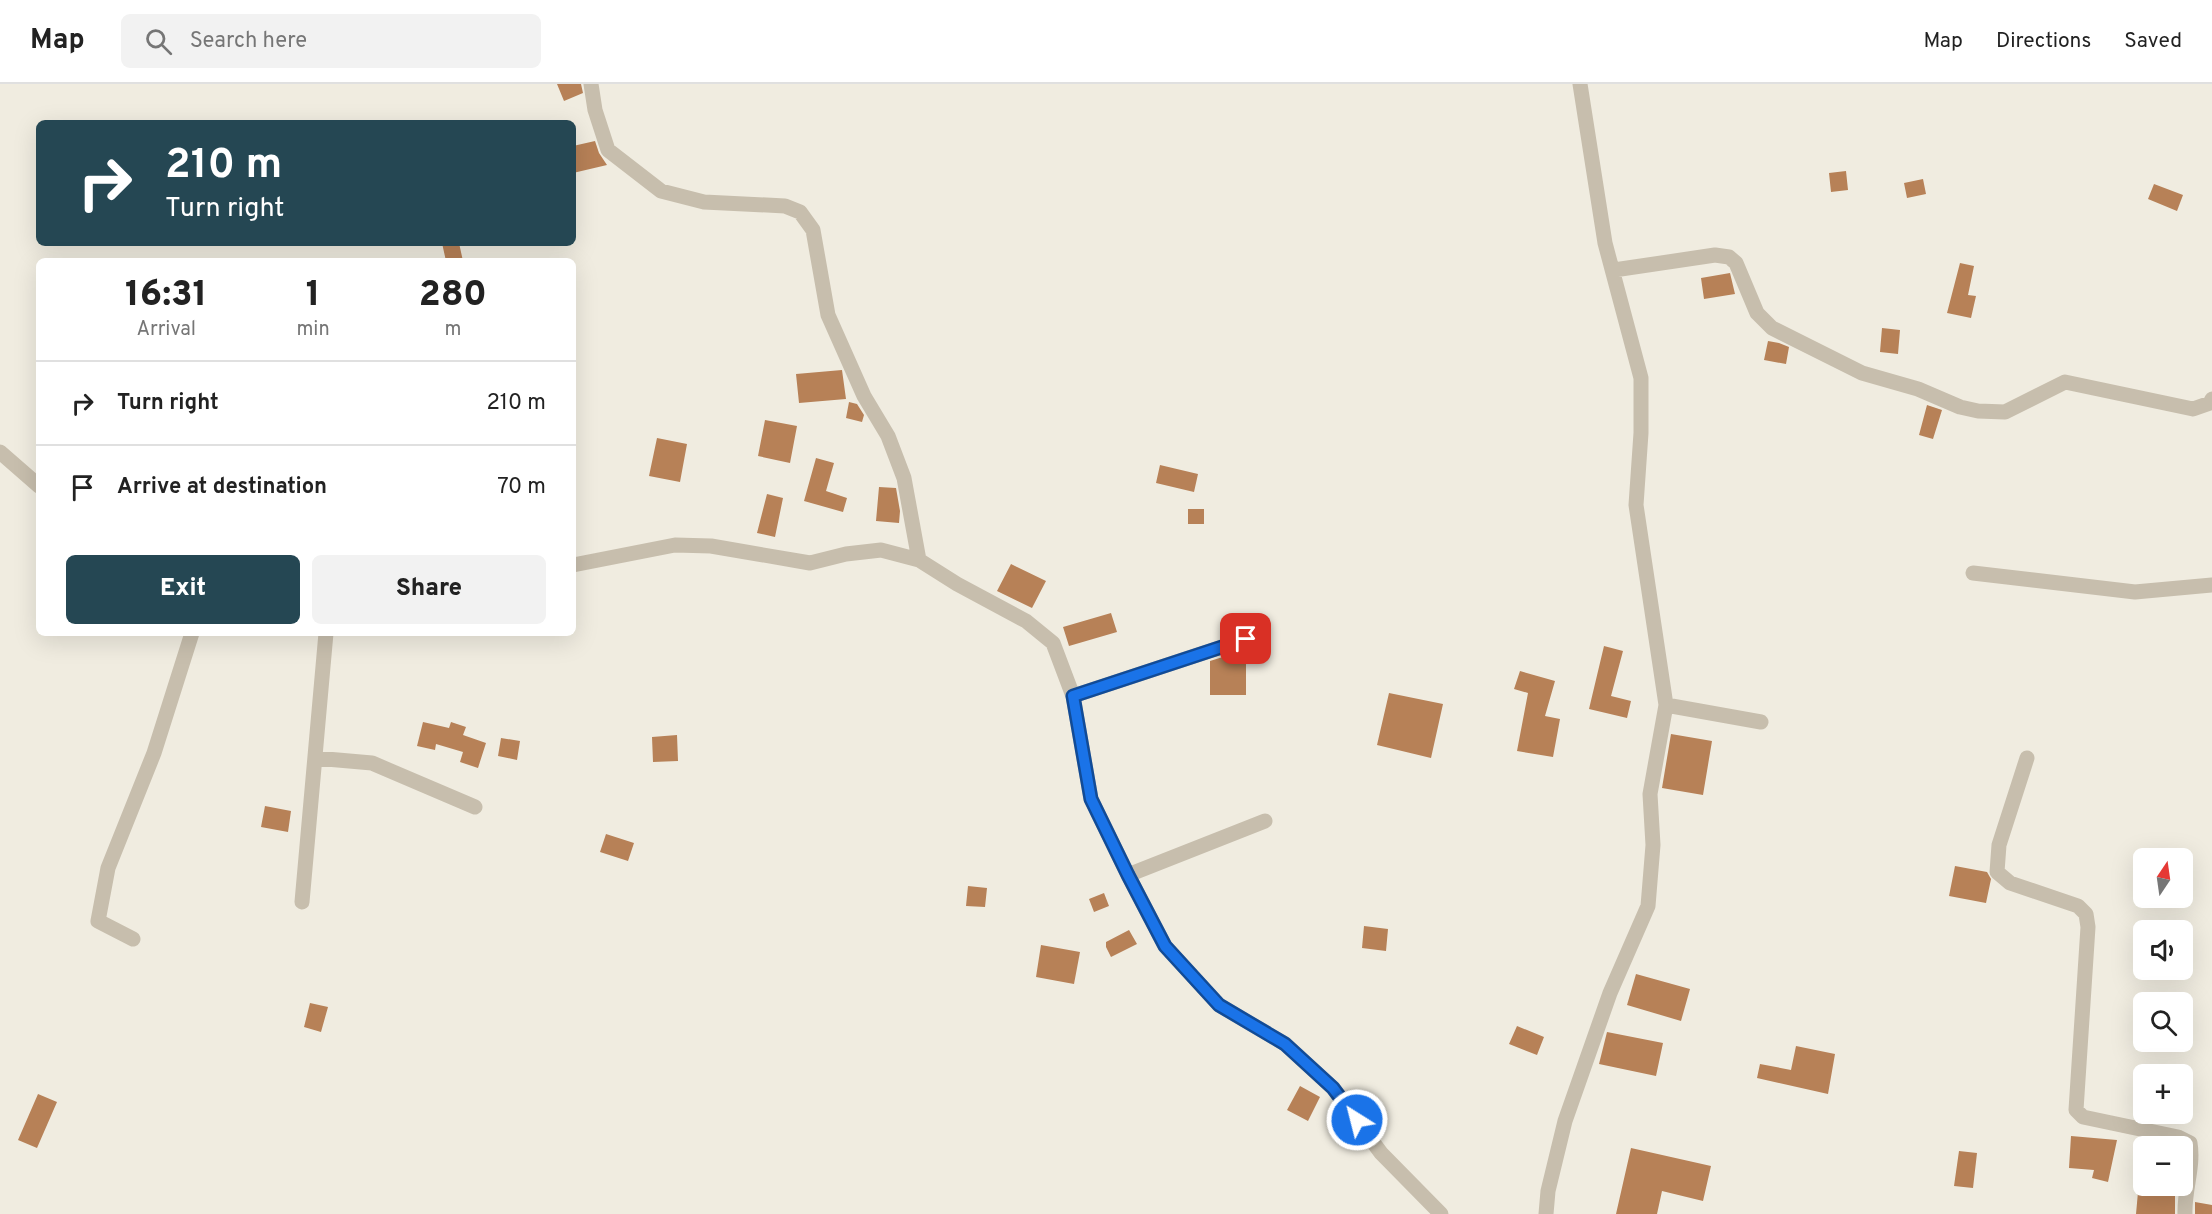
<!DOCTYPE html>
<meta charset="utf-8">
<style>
body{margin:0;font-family:Overpass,sans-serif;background:#f2f2f2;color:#222;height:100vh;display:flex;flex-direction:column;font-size:22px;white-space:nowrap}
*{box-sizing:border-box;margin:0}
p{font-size:20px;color:#767676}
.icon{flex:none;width:33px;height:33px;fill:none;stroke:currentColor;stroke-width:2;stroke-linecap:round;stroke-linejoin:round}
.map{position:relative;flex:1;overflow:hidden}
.drawer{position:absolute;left:36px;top:174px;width:540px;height:378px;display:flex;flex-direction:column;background:#fff;border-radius:9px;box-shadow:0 6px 24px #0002}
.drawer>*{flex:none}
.banner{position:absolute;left:36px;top:36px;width:540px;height:126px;border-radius:9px;box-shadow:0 6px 24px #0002;background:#254753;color:#fff;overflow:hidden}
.needle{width:39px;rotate:13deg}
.tools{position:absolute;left:2133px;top:764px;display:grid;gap:12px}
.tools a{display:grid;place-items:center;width:60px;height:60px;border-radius:9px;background:#fff;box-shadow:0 6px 24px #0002;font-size:30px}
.pin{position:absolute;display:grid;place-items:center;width:51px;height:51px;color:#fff;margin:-26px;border-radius:12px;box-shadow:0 3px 9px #0006}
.me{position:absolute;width:66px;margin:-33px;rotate:324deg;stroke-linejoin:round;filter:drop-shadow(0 0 4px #0008)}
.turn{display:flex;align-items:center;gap:21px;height:126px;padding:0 30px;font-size:27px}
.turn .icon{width:78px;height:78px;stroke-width:2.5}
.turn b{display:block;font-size:42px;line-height:51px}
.eta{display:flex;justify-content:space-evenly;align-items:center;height:102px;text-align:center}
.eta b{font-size:36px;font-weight:800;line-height:42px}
.button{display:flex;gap:12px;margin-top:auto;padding:12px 30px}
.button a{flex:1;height:69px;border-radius:9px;background:#254753;color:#fff;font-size:24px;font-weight:800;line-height:69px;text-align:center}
.button a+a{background:#f2f2f2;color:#222}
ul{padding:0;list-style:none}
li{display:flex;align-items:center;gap:18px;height:84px;padding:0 30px;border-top:2px solid #e0e0e0}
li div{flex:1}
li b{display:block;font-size:22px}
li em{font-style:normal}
header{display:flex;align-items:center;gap:36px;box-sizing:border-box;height:84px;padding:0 30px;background:#fff;border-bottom:2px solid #e0e0e0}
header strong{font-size:28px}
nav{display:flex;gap:33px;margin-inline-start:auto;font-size:21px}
.search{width:420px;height:54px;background:#f2f2f2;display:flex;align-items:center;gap:15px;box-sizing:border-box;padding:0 21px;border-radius:9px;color:#767676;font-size:22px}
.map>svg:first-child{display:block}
.building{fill:#b78157}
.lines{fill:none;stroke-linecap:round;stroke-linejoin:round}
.minor{stroke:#c7bead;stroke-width:15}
.route-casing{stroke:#114b97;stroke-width:15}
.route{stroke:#1a73e8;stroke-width:10}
</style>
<header>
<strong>Map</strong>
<div class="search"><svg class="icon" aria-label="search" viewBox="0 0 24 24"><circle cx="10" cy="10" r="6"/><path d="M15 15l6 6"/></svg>Search here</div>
<nav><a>Map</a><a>Directions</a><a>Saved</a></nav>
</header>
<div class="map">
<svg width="2212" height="1130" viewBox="0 0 2212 1130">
<rect width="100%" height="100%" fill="#f0ece0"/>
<!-- building -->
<path class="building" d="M557,0h24l2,9 -19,8z
M595,57l4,12 8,12 -34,8v-27z
M1846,87l2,19 -17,2 -2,-19z
M1923,95l3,15 -19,4 -3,-15z
M2154,100l29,11 -6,16 -29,-12z
M442,159h17l4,18h-17z
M1960,179l14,3 -6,29 8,1 -5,22 -24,-5z
M1730,189l5,21 -31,5 -3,-21z
M1882,244l18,2 -2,24 -18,-2z
M1768,257l11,2 10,4 -3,17 -22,-4z
M842,286l4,29 -47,4 -3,-29z
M849,318l8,2 7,11 -2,7 -16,-4z
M1927,321l15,5 -9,29 -14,-4z
M765,336l32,6 -7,37 -32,-7z
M657,354l30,6 -7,38 -31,-6z
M816,374l18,5 -8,28 21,7 -4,14 -39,-11z
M1160,381l38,9 -4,18 -38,-9z
M879,403l17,1 4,23 -1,12 -23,-2z
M767,410l16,4 -8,39 -18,-4z
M1188,425h16v15h-16z
M1011,480l35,17 -14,27 -35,-17z
M1111,529l6,19 -48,14 -6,-19z
M1604,562l19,5 -12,45 20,5 -4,17 -38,-9z
M1226,572h20v39h-36v-34z
M1520,587l35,10 -10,35 15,3 -7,38 -36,-6 11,-58 -14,-4z
M1389,609l54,11 -12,54 -54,-13z
M423,638l26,6 2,-6 15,5 -3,8 23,8 -8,25 -18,-6 3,-10 -27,-8 -1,6 -18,-4z
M1671,650l41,7 -9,54 -41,-7z
M677,651l1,26 -25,1 -1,-25z
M501,654l19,3 -3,19 -19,-4z
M265,722l26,5 -3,21 -27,-5z
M606,750l28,9 -6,18 -28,-9z
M1955,782l32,6 4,7 -5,24 -37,-7z
M968,802l19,2 -2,19 -19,-1z
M1104,809l5,13 -15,6 -5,-13z
M1364,842l24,3 -2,22 -24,-3z
M1129,846l8,14 -26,13 -5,-10v-5z
M1041,861l39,7 -6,32 -38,-7z
M1636,890l54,15 -9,32 -54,-16z
M310,919l18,4 -7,25 -17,-5z
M1517,942l27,11 -7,18 -28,-11z
M1607,948l56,11 -7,33 -57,-12z
M1796,962l39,8 -7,40 -71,-16 3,-14 31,6z
M1300,1002l20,11 -12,24 -21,-11z
M38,1010l19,8 -20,46 -19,-8z
M2071,1052l46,4 -9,42 -16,-4 2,-8 -25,-2z
M1631,1064l80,18 -8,35 -41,-10 -5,23h-41z
M1959,1067l18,2 -4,35 -19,-2z
M2138,1108l37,3v19h-39z
M2195,1118l17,3v9h-17z"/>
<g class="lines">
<!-- minor -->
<path class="minor" d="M591,0l4,26 13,40 53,41 43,11 81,4 15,6 13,18 15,85 36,81 24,40 16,42 15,82
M1614,186l101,-15 14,2 7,6 21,50 15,15 90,45 56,16 42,18 18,4 27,1 60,-30 128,27 17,-6 2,-4
M0,368l39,34
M573,481l102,-20 36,1 99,17 36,-9 35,-4 38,10 38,24 69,37 27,22 20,53 18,103 37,76 37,71 54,59 66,39 48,44 48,65 60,61
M1973,489l162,19 77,-7
M1073,612l173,-57
M1666,621l95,17
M315,674l57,5 103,44
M2027,674l-28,87 -2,27 13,11 68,23 8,8 2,13 -12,183 7,7 95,20 12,6c4,24 -6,47 -5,71
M1128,791l137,-54
M302,818l24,-269
M133,855l-35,-18 10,-53 46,-115 38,-120
M1546,1130l2,-23 17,-70 45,-128 38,-87 5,-61 -3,-51 16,-89 -30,-200 5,-72v-55l-36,-135 -25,-159"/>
</g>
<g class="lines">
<defs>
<path id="route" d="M1246,555l-173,57 18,103 37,76 37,71 54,59 66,39 48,44 24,32"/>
</defs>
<!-- route casing -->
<use href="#route" class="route-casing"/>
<!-- route -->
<use href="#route" class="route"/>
</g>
</svg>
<div class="tools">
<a><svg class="needle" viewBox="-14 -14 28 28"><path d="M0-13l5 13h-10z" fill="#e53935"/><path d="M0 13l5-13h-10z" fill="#767676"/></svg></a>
<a><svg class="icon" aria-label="sound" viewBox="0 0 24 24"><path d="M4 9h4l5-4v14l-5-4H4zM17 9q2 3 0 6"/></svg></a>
<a><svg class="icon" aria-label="search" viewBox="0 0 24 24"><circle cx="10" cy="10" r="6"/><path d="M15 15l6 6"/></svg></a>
<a>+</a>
<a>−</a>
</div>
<div class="pin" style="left:1246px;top:555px;background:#d93025"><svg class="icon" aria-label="arrive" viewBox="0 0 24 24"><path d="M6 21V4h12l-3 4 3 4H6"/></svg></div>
<svg class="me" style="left:1357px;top:1036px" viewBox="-20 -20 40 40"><circle r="17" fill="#1a73e8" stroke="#fff" stroke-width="3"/><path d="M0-11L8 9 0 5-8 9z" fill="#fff"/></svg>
<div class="banner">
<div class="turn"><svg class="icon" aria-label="right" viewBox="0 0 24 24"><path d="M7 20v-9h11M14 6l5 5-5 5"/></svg><div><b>210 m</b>Turn right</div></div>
</div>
<section class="drawer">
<div class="eta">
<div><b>16:31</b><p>Arrival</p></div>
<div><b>1</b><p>min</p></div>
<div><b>280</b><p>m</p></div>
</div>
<ul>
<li><svg class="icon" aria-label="right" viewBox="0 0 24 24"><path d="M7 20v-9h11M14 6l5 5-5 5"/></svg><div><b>Turn right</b></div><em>210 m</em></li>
<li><svg class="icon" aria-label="arrive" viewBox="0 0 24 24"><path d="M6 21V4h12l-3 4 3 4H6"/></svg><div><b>Arrive at destination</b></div><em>70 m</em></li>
</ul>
<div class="button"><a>Exit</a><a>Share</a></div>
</section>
</div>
